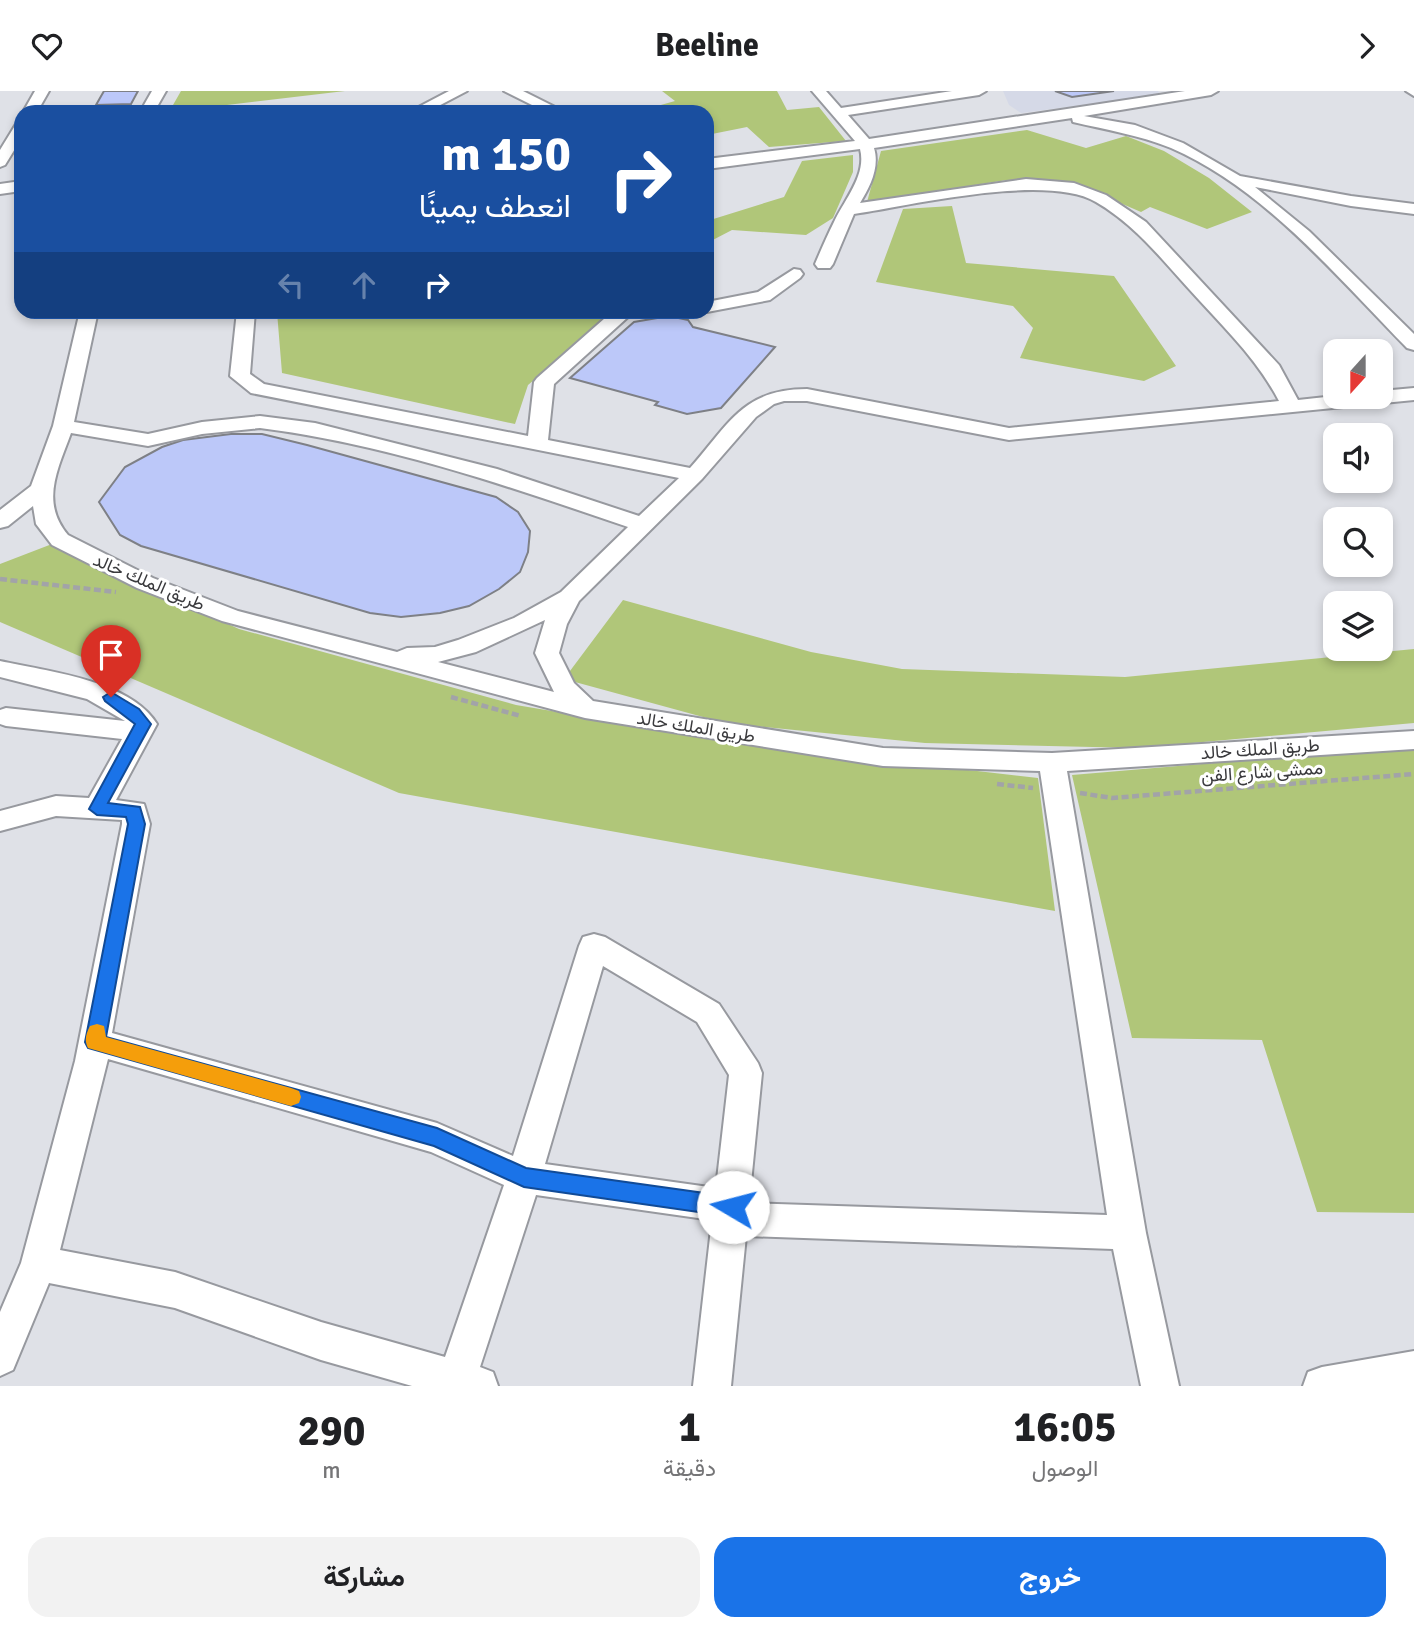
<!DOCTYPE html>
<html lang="ar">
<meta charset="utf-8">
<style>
body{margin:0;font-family:Signika,Vazirmatn,sans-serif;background:#f2f2f2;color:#202124;direction:rtl;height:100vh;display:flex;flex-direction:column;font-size:26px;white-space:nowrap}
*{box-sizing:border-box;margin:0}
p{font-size:23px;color:#757577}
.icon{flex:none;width:38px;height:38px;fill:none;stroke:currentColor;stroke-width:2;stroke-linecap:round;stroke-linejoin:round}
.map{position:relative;height:1295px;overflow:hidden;direction:ltr}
.sheet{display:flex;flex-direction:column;background:#fff;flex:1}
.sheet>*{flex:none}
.top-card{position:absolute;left:14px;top:14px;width:700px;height:214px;border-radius:21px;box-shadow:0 4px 10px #0003;direction:rtl;background:#1a4fa0;color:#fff;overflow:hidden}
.needle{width:46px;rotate:201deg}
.buttons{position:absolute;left:1323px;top:248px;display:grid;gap:14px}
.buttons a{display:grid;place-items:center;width:70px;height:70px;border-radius:14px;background:#fff;box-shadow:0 4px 10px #0003;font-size:35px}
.pin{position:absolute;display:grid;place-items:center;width:60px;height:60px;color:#fff;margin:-72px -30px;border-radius:50% 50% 50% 0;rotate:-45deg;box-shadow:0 0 7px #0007}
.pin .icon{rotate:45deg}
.me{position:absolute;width:77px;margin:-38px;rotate:278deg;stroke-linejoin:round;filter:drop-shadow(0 0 5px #0008)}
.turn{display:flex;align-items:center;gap:24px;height:147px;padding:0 28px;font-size:32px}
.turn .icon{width:91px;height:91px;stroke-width:2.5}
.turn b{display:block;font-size:49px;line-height:60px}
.lanes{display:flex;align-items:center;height:66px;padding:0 28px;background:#0003;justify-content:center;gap:35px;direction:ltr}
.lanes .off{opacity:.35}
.eta{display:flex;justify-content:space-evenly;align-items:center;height:119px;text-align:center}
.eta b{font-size:42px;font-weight:700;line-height:49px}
.cta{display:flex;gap:14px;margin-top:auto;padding:14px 28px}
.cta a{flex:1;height:80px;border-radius:21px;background:#1a73e8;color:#fff;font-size:28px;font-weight:700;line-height:80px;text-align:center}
.cta a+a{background:#f2f2f2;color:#202124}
header{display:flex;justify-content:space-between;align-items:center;height:91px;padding:0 28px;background:#fff;font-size:32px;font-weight:700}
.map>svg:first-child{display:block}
.built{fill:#d5d9e7}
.green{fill:#b0c679}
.building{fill:#bcc8f9;stroke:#7e8086;stroke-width:2}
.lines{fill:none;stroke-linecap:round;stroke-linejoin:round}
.minor-casing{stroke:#97999f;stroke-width:4}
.path{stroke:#a2a3a8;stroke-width:4.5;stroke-dasharray:7 3.5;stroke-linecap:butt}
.minor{fill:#fff;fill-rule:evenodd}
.route{fill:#1a73e8;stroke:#114b97;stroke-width:2}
.slow{fill:#f59e0b}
.labels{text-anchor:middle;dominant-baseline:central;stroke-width:6;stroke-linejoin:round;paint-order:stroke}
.street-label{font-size:18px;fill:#3a3a3d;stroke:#fff}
</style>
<header><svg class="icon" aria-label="forward" viewBox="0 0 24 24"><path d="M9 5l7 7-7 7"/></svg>Beeline<svg class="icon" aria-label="heart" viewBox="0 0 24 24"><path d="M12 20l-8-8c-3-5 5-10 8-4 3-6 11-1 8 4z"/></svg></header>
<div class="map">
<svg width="1414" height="1295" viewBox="0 0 1414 1295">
<rect width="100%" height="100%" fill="#dfe1e7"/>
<!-- built -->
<path class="built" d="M1003,0h155l3,4 -140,18 -12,-8z"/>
<!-- green -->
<path class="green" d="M181,0h164l-176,21z
M662,0h115l10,19 32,-3 27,34 -77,6 -22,-20 -40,8v-23h-71l39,-11z
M1027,39l59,18 40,-12 38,15 45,27 43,34 -45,17 -57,-22 -9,5 -65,-28 -69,-4 -140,22 14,-51z
M853,64v17l-20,46 -27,17 -74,-5 -25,13v-22l77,-24 18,-36z
M952,115l14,57 148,13 62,90 -32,15 -124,-23 13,-30 -20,-22 -137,-24 27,-73z
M277,221h338l-87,73 -13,39 -233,-51z
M52,453l187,85 277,76 245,41 277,32 17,133 -656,-118 -399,-171v-58z
M623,509l188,52 91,17 223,8 289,-28v74l-277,25 -212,-5 -200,-20 -161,-44z
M1414,655v467l-97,-1 -55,-172 -130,-2 -60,-263z"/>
<!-- building -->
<path class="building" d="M104,0h34l-7,13 -35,1z
M1055,0h59l-42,6z
M669,225l19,4 5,7 82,20 -54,61 -34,6 -32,-9 3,-3 -88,-24 64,-56z
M231,343h31l45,11 189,52 22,15 12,19 -2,21 -8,20 -21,17 -30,17 -29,7 -39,4 -31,-4 -229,-67 -21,-11 -21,-33 26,-35 37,-20 21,-7z"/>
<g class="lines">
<defs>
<path id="minor" d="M35,0h14l-12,21h-14z
M152,0h14l-12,21h-14z
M449,0h18l-40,21h-18z
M504,0h19l42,21h-19z
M812,0h14l15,17 111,-17h34l-7,4 -131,20 21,24 316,-48h33l-7,4 -127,21 51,9 48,18 57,33 111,20 63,8v10l-63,-8 -96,-19 54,44 105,103v16l-7,-2c-70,-71 -142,-159 -236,-200 -32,-13 -64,-18 -98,-26l-1,-4 -198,30c6,19 -4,39 -14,55l166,-24 48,4 32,12 40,27 133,143 19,35 37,-4 46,1v-6l33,-3v12l-405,40 -202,-39h-23l-10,3 -18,13 -54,62 -123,122 -12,23 -8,29 15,30 19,18 290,47 169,5 362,-22v18l-347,22 79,462 33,153h-38l-28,-137 -367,-13 -15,150h-38l19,-166 -176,-25 -56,172 13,5 5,14h-86l-91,-26 -146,-52 -126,-25 -36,87 -13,6v-64l21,-49 54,-202 47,-237v-4l-66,-4 -56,15v-20l56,-15 33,2 33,-59 -116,-13 -6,-2v-14l6,-2 119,13 -38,-22 -87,-22v-16c46,10 130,19 157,63l-41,76 28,4 6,20 -38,209 325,90 76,33 66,-210 4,-9 11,-3 11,3 114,67 39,59 4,10 -13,130 358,12 -67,-444 -157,-5 -298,-48 -363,-97 -85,-33 -85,-43 -16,-21 -3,-18 -25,20 -8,2v-18l31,-24 22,-60 27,-115h18l-24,111 74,12 54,-12 58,-6 55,7 182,46 142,47 40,-38 -428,-85 -21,-17 7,-65h18l-5,63 14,10 264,52 6,-54 3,-4 76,-67h30l-3,4 -12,2 -74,67 -6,56 142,28c39,-44 53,-79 117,-79l202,39 270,-27c-23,-44 -57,-75 -90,-112 -29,-32 -55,-65 -93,-87 -50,-29 -183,3 -242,12l-21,50 -3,4h-12l-3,-4c6,-14 12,-28 19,-42 10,-22 33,-47 26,-73l-153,20v-10l148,-18zM260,337c127,16 248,58 368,99l-67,65 -47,26 -56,22 -23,7 -28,1 -10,4 -159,-41 -85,-33 -85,-43c-28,-33 -10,-66 3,-102l77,13 54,-12zM545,529l-10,33 19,39 -116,-30 38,-10zM603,875l94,56 32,53 -13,113 -171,-24zM108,968l323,93 73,33 -59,172 -124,-35 -146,-50 -115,-22z
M1406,0h8v5z
M21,32v16l-16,26 -5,2v-17l16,-26z
M21,90v10l-21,3v-10z
M794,178l6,1 3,4 -3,4 -30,22 -63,12 -4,-1h4v-9l51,-10z
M1414,1260v35h-111l5,-14 14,-5z"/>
</defs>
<!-- minor casing -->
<use href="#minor" class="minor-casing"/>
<!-- path -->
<path class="path" d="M0,488l116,13
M451,606l70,19
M997,693l36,4
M1080,702l32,5 302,-24"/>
<!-- minor -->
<use href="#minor" class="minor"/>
</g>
<!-- route -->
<path class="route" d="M111,601l28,17 12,15 -43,79 32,4 5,17 -39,213 331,91 89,40 207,29 8,3 3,7 -3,7 -8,3 -209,-30 -90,-41 -346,-98 -3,-6 43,-218 -2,-7 -29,-2 -8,-6 46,-85 -30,-23 -2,-4z"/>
<!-- slow -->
<path class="slow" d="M97,933l7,2 2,11 185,51 8,3 2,6 -2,6 -8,3 -203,-58c-4,-8 -2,-14 2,-22z"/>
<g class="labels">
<!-- street labels -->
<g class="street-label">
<text transform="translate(149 491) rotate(23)">طريق الملك خالد</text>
<text transform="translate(696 636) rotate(9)">طريق الملك خالد</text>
<text transform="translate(1260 658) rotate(-4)">طريق الملك خالد</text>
<text transform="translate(1262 681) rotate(-4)">ممشى شارع الفن</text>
</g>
</g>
</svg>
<div class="buttons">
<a><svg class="needle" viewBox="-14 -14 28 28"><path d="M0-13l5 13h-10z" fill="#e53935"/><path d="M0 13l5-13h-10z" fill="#757577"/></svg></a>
<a><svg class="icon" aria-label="sound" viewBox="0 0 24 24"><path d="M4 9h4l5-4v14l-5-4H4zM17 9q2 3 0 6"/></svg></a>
<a><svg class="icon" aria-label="search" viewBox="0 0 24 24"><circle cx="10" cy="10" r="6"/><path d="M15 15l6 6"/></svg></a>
<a><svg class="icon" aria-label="layers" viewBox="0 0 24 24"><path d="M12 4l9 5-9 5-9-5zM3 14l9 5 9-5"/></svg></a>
</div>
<div class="pin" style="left:111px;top:606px;background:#d93025"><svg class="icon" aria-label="arrive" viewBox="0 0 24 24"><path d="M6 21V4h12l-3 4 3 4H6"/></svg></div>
<svg class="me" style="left:733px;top:1116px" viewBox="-20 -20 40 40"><circle r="19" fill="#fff"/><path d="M0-13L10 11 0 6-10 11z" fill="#1a73e8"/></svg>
<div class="top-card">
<div class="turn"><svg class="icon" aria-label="right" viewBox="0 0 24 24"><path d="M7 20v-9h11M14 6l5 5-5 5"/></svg><div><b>150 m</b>انعطف يمينًا</div></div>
<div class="lanes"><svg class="icon off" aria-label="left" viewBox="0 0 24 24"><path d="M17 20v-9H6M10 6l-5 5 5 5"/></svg><svg class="icon off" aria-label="ahead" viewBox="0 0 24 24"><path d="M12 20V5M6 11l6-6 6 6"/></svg><svg class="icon" aria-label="right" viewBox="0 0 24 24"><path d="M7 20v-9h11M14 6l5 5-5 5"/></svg></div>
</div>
</div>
<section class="sheet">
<div class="eta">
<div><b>16:05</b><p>الوصول</p></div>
<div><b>1</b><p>دقيقة</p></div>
<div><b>290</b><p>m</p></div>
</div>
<div class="cta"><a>خروج</a><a>مشاركة</a></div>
</section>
